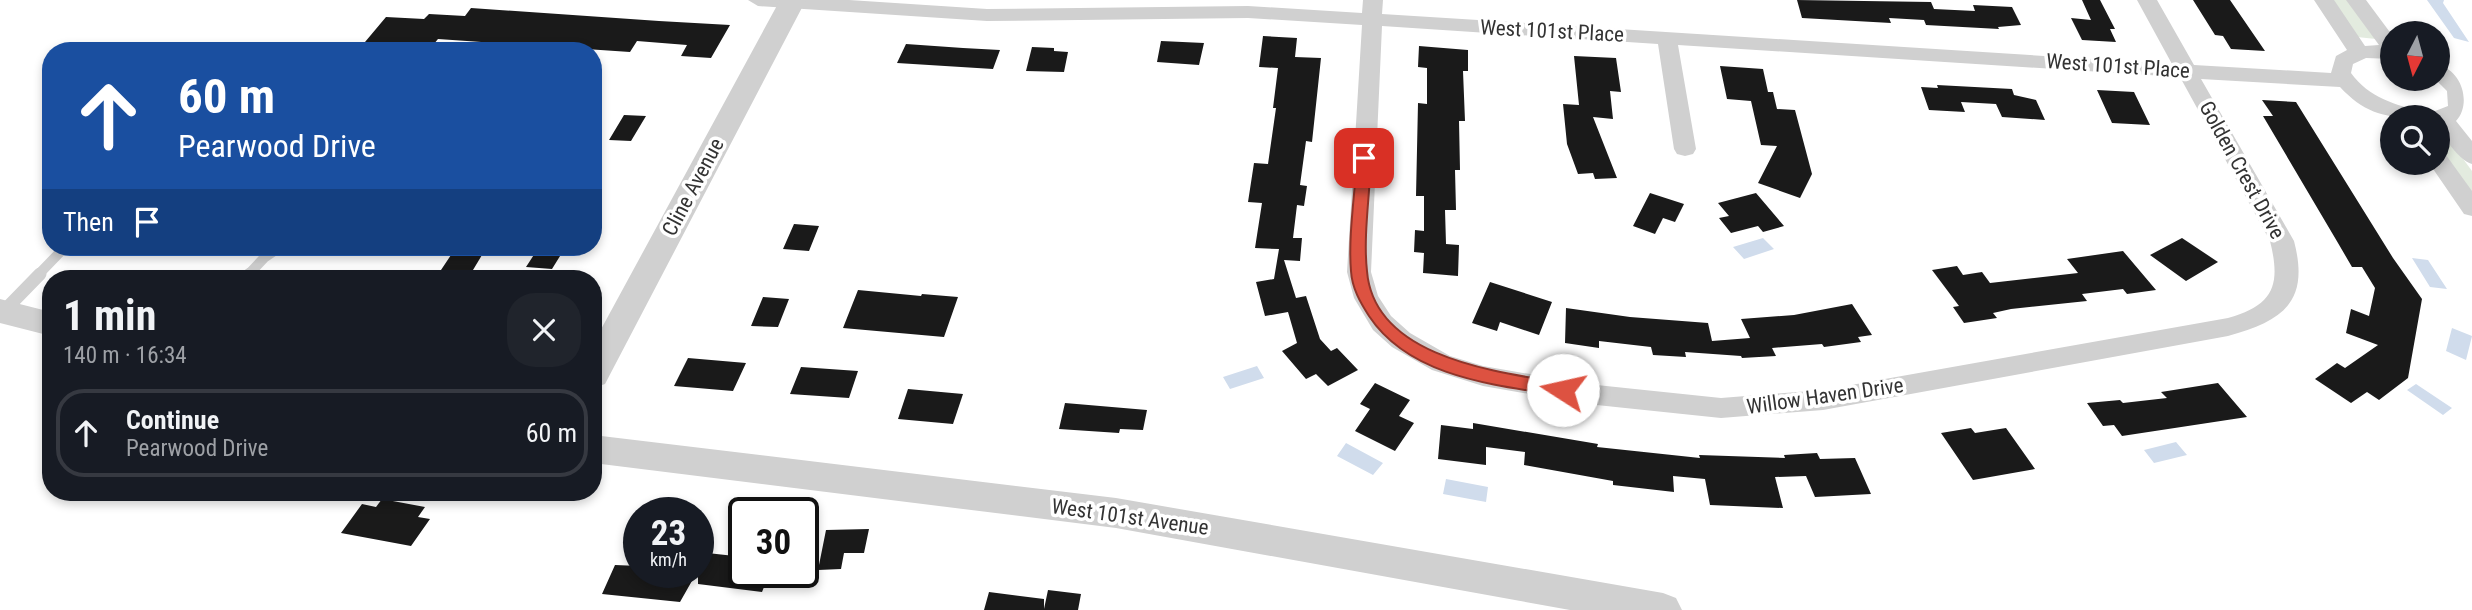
<!DOCTYPE html>
<meta charset="utf-8">
<style>
body{margin:0;font-family:"Roboto Condensed",sans-serif;background:#20242c;color:#f1f3f6;height:100vh;display:flex;flex-direction:column;font-size:26px;white-space:nowrap}
*{box-sizing:border-box;margin:0}
p{font-size:23px;color:#9ea1a6}
.icon{flex:none;width:38px;height:38px;fill:none;stroke:currentColor;stroke-width:2;stroke-linecap:round;stroke-linejoin:round}
.map{position:relative;flex:1;overflow:hidden}
.drawer{position:absolute;left:42px;top:270px;width:560px;height:231px;display:flex;flex-direction:column;background:#171b24;border-radius:28px;box-shadow:0 4px 10px #0003}
.drawer>*{flex:none}
.banner{position:absolute;left:42px;top:42px;width:560px;height:214px;border-radius:28px;box-shadow:0 4px 10px #0003;background:#1a4fa0;color:#fff;overflow:hidden}
.needle{width:46px;rotate:186deg}
.fabs{position:absolute;left:2380px;top:21px;display:grid;gap:14px}
.fabs a{display:grid;place-items:center;width:70px;height:70px;border-radius:50%;background:#171b24;box-shadow:0 4px 10px #0003;font-size:35px}
.speed{position:absolute;left:623px;top:497px;display:flex;gap:14px;font-size:35px;font-weight:700;text-align:center}
.speed>*{display:grid;place-content:center;width:91px;height:91px;border-radius:50%;background:#171b24;box-shadow:0 4px 10px #0003;line-height:1}
.speed small{font-size:18px;font-weight:400}
.speed .limit{border:4px solid #111;border-radius:10px;background:#fff;color:#111}
.pin{position:absolute;display:grid;place-items:center;width:60px;height:60px;color:#fff;margin:-30px;border-radius:14px;box-shadow:0 4px 10px #0006}
.me{position:absolute;width:77px;margin:-38px;rotate:280deg;stroke-linejoin:round;filter:drop-shadow(0 0 5px #0008)}
.turn{display:flex;align-items:center;gap:24px;height:147px;padding:0 21px;font-size:32px}
.turn .icon{width:91px;height:91px;stroke-width:2.5}
.turn b{display:block;font-size:49px;line-height:60px}
.then{display:flex;align-items:center;height:66px;padding:0 21px;background:#0003;gap:14px;font-size:26px}
.round{display:grid;place-items:center;flex:none;width:74px;height:74px;border-radius:28px;background:#20242c}
.head{display:flex;align-items:center;justify-content:space-between;height:119px;padding:0 21px}
h1{font-size:42px;font-weight:700;line-height:52px}
ul{padding:0;list-style:none}
li{display:flex;align-items:center;gap:21px;height:88px;margin:0 14px 10px;padding:0 7px;border:4px solid #363941;border-radius:28px}
li div{flex:1}
li b{display:block;font-size:26px}
li em{font-style:normal}
.map>svg:first-child{display:block}
.green{fill:#e3ebdf}
.water{fill:#d0dcec}
.building{fill:#1a1a1a}
.lines{fill:none;stroke-linecap:round;stroke-linejoin:round}
.service-far1{stroke:#d0d0d0;stroke-width:10}
.service{stroke:#d0d0d0;stroke-width:13}
.minor{fill:#d0d0d0;fill-rule:evenodd}
.tertiary{fill:#d0d0d0;fill-rule:evenodd}
.route{fill:#dd5241;stroke:#90352a;stroke-width:2}
.labels{text-anchor:middle;dominant-baseline:central;stroke-width:7;stroke-linejoin:round;paint-order:stroke}
.street-label{font-size:21px;fill:#333;stroke:#fff}
</style>
<div class="map">
<svg width="2472" height="610" viewBox="0 0 2472 610">
<rect width="100%" height="100%" fill="#fff"/>
<!-- green -->
<path class="green" d="M2331,0h17l28,39 -19,-2z
M2438,132l6,1 28,38v27l-34,-48z"/>
<!-- water -->
<path class="water" d="M2427,0h17l-1,3 26,39 -15,-4z
M1763,238l11,11 -30,10 -11,-12z
M2412,258l16,2 19,29 -17,-2z
M2452,328l20,8 -6,24 -20,-9z
M1257,366l7,12 -34,11 -7,-12z
M2416,384l36,24 -9,7 -36,-25z
M2176,442l11,13 -33,8 -10,-13z
M1346,443l37,20 -10,12 -36,-19z
M1446,479l42,8 -2,15 -43,-8z"/>
<!-- building -->
<path class="building" d="M1797,0l134,2 3,7 41,2 -2,-6 39,2 9,18 -23,2 1,2 -73,-4 -2,-5 -35,-2 2,5 -89,-5z
M2082,0h18l15,29h-5l6,13 -34,-2 -11,-22 20,2z
M2193,0h37l35,51 -34,-2 -8,-13 -8,-1z
M471,8l188,13 71,4 -19,33 -30,-2 6,-11 -50,-4 -7,11 -192,-13 -5,6 -68,-3 21,-25 38,2 5,-5 36,2z
M1263,36l34,2 -2,19 26,1 -9,84 -6,-1 -6,44 7,1 -3,20 -7,-1 -4,33h9l-2,23 -16,-1 12,38 10,-2 14,43 11,12 6,-3 21,22 -30,16 -12,-12 -10,5 -24,-28 15,-8 -9,-31 -23,4 -9,-34 18,-3 5,-30 -24,-1 7,-45 -14,-1 6,-39 14,1 8,-56h-3l5,-40 -19,-1z
M1161,41l43,2 -5,22 -42,-3z
M906,44l57,4 37,2 -7,19 -96,-6z
M1419,46l49,4v21h-5l2,50h-6l1,49h-5l1,40h-11l1,34 13,1 -1,31 -35,-3 1,-20 -10,-1 1,-22 9,1v-35h-8l2,-93 9,1v-36l-9,-1z
M1032,47l22,1v3l14,1 -4,20 -38,-1z
M1574,56l42,2 5,34 -11,-1 3,28 -20,-2 24,61 -22,1 -2,-6 -15,1 -11,-30 -4,-40 16,1z
M1720,66l43,3 5,23h5l4,17 18,1 17,64 -12,24 -42,-15 19,-37 -16,-1 -10,-44 -24,-2z
M1937,85l75,4 2,6 22,5 9,20 -43,-3 -6,-13 -35,-2 4,10 -36,-2 -8,-23 17,1z
M2097,90l37,2 16,33 -38,-2z
M2262,100l34,2 97,156 29,41 -14,79 -29,22 -12,-8 -16,11 -36,-24 22,-16 8,5 33,-23 -32,-12 5,-24 18,7 6,-28 -13,-21h-10l-14,-24 -75,-127h10z
M624,115l22,1 -15,25 -22,-1z
M1650,193l34,11 -9,18 -12,-4 -8,16 -22,-8z
M1756,193l28,33 -21,6 -5,-6 -27,7 -12,-15 10,-2 -11,-13z
M794,224l25,2 -10,25 -26,-2z
M2182,238l36,24 -32,19 -36,-26z
M539,247h8l18,1 -13,21 -26,-2z
M455,249l30,1 -15,25 -31,-2z
M2123,251l33,39 -29,4 -4,-5 -41,5 5,7 -76,8 -18,4 4,5 -33,5 -11,-16 6,-1 -27,-36 25,-4 6,9 19,-3 8,11 88,-10 -11,-14z
M1490,282l62,20 -13,33 -39,-13 -3,9 -25,-8z
M858,290l63,6 1,-2 36,3 -14,40 -101,-9z
M763,297l26,2 -11,28 -27,-1z
M1852,304l20,31 -14,2 3,5 -37,5 -2,-3 -50,4 4,8 -34,2 -1,-2 -56,-4 1,5 -33,-2 -2,-8 -52,-6v7l-34,-5 1,-35 64,9 78,6 4,18 38,-3 -9,-19 53,-4z
M688,358l58,5 -13,28 -59,-5z
M801,367l57,4 -9,27 -59,-4z
M1375,383l35,17 -11,16 15,7 -19,28 -40,-20 15,-22 -10,-5z
M2218,383l29,34 -125,19 -8,-11 -11,1 -16,-23 33,-3 3,3 44,-5 -6,-6z
M908,389l55,5 -10,30 -55,-5z
M1065,403l82,7 -4,20 -23,-1 -1,4 -60,-4z
M1473,423l125,21 -1,3 103,11 -1,-3 86,3 -1,-3 33,-2 3,6 35,-1 16,36 -56,3 -9,-21 -31,1 8,31 -73,-3 -5,-26 -32,-3 1,16 -61,-7v-4l-89,-16 1,-13 -39,-5v18l-48,-6 3,-34 32,4z
M1971,428l4,5 31,-5 29,41 -62,11 -32,-47z
M382,499l43,8 -7,10 12,2 -19,27 -70,-13 21,-29 14,3z
M869,529l-5,24h-20l-3,16 -23,1 8,-40z
M698,552l46,5v15h26l-8,20 -64,-8z
M615,565l24,1v6h58l-17,30 -78,-8z
M1048,590l33,4 -3,16h-94l5,-18 55,7v10z"/>
<g class="lines">
<!-- service-far1 -->
<path class="service-far1" d="M38,275l27,-28
M248,275l16,-17 16,-11"/>
<!-- service -->
<path class="service" d="M246,278l4,-4
M3,312l37,-38"/>
<!-- minor -->
<path class="minor" d="M748,0h101l138,9 261,-3 114,7 1,-13h20l-1,14 790,50 -35,-64h20l37,65 137,8 5,-17 11,-6 -33,-50h20l31,46 14,-1 -33,-45h20l26,35v24l-26,-1 -13,6 -2,9c18,25 45,32 73,39l3,5c-37,2 -60,-1 -87,-30l-139,-8 93,162c16,61 -11,80 -66,95l-405,74 -102,8 -134,-14 -104,-18 -51,-16 -40,-23 -19,-17 -19,-32 -7,-26 15,-247 -114,-7 -261,3 -229,-15zM1382,26l276,18 16,105 3,5 8,2 8,-2 3,-5 -18,-104 502,32 90,164c11,44 4,64 -42,77l-405,72 -102,8 -134,-14 -104,-18 -33,-10 -40,-23 -19,-17 -13,-20 -7,-24z
M2438,65c24,5 34,39 18,56l16,20v23c-14,-4 -34,-32 -34,-47h-10l2,-4 18,-7 -1,-15 -12,-12h3z
M2438,153l8,2 26,36v25l-8,-2 -35,-51h9z"/>
<!-- tertiary -->
<path class="tertiary" d="M780,0h26l-201,384 -12,4v-44z
M0,299l51,13v24l-51,-13z
M593,435l523,63 547,95 13,5 6,12h-112l-454,-82 -523,-65z"/>
</g>
<!-- route -->
<path class="route" d="M1364,153l7,5c-1,36 -8,78 -4,113 7,87 130,101 196,112l6,2 2,5 -2,4 -6,2c-67,-11 -153,-18 -194,-80 -9,-14 -17,-28 -18,-45 -3,-34 4,-78 6,-113z"/>
<g class="labels">
<!-- street labels -->
<g class="street-label">
<text transform="translate(1552 31) rotate(3)">West 101st Place</text>
<text transform="translate(2118 66) rotate(4)">West 101st Place</text>
<text transform="translate(2242 170) rotate(61)">Golden Crest Drive</text>
<text transform="translate(693 187) rotate(-62)">Cline Avenue</text>
<text transform="translate(1825 396) rotate(-8)">Willow Haven Drive</text>
<text transform="translate(1130 517) rotate(8)">West 101st Avenue</text>
</g>
</g>
</svg>
<div class="fabs">
<a><svg class="needle" viewBox="-14 -14 28 28"><path d="M0-13l5 13h-10z" fill="#e53935"/><path d="M0 13l5-13h-10z" fill="#9ea1a6"/></svg></a>
<a><svg class="icon" aria-label="search" viewBox="0 0 24 24"><circle cx="10" cy="10" r="6"/><path d="M15 15l6 6"/></svg></a>
</div>
<div class="speed"><div>23<small>km/h</small></div><div class="limit">30</div></div>
<div class="pin" style="left:1364px;top:158px;background:#d93025"><svg class="icon" aria-label="arrive" viewBox="0 0 24 24"><path d="M6 21V4h12l-3 4 3 4H6"/></svg></div>
<svg class="me" style="left:1563px;top:390px" viewBox="-20 -20 40 40"><circle r="19" fill="#fff"/><path d="M0-13L10 11 0 6-10 11z" fill="#dd5241"/></svg>
<div class="banner">
<div class="turn"><svg class="icon" aria-label="ahead" viewBox="0 0 24 24"><path d="M12 20V5M6 11l6-6 6 6"/></svg><div><b>60 m</b>Pearwood Drive</div></div>
<div class="then">Then<svg class="icon" aria-label="arrive" viewBox="0 0 24 24"><path d="M6 21V4h12l-3 4 3 4H6"/></svg></div>
</div>
<section class="drawer">
<div class="head"><div><h1>1 min</h1><p>140 m · 16:34</p></div><a class="round"><svg class="icon" aria-label="close" viewBox="0 0 24 24"><path d="M6 6l12 12M18 6L6 18"/></svg></a></div>
<ul>
<li><svg class="icon" aria-label="ahead" viewBox="0 0 24 24"><path d="M12 20V5M6 11l6-6 6 6"/></svg><div><b>Continue</b><p>Pearwood Drive</p></div><em>60 m</em></li>
</ul>
</section>
</div>
